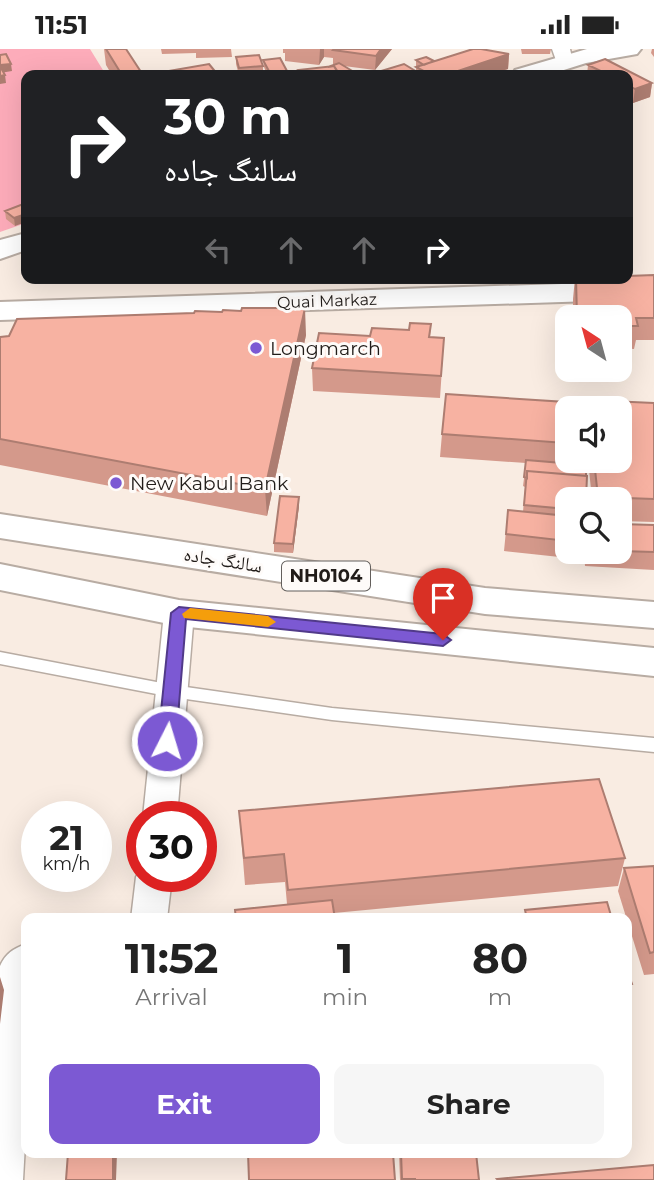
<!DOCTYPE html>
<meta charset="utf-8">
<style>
body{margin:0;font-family:Montserrat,"Noto Naskh Arabic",sans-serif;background:#f6f6f6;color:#222;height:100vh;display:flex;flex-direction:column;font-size:26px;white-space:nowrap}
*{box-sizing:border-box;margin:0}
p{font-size:23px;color:#767676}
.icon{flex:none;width:38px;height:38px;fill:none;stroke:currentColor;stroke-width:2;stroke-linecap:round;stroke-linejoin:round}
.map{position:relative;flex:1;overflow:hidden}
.drawer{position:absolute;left:21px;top:864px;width:611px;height:245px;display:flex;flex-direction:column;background:#fff;border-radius:14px;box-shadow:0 7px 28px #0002}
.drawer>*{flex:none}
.top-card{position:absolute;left:21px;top:21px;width:612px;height:214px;border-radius:14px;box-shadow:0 7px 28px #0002;background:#202124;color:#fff;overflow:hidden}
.needle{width:46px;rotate:324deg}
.buttons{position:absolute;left:555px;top:256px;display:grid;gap:14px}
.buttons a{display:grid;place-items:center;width:77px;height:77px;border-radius:14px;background:#fff;box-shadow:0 7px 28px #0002;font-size:35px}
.speed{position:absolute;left:21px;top:752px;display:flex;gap:14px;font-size:35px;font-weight:700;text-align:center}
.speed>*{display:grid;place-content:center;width:91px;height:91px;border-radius:50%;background:#fff;box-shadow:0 7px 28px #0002;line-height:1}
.speed small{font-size:18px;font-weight:400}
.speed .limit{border:10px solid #d22;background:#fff;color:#111}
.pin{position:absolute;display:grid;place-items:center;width:60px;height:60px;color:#fff;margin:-72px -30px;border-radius:50% 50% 50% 0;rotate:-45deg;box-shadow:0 0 7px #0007}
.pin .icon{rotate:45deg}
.me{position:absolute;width:77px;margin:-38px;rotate:5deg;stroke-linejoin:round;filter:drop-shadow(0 0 5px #0008)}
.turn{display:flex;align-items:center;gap:24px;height:147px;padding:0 28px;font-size:32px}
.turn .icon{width:91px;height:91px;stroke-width:2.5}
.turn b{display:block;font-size:49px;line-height:60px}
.lanes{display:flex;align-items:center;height:66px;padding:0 28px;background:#0003;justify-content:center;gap:35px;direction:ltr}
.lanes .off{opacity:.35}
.eta{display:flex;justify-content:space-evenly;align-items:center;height:119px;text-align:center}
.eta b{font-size:42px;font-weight:700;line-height:49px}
.button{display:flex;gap:14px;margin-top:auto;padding:14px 28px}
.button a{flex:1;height:80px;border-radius:14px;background:#7c59d3;color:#fff;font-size:28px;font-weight:700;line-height:80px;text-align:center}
.button a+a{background:#f6f6f6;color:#222}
.status{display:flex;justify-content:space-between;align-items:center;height:49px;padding:0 35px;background:#fff;direction:ltr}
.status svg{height:19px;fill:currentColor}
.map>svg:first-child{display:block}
.green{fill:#fdacba}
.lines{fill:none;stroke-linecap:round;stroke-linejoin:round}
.service-casing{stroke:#b8aca3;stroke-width:3}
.minor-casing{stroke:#b8aca3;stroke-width:3}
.tertiary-casing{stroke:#b8aca3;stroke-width:4}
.secondary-casing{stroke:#b8aca3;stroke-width:4}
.trunk-casing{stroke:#b8aca3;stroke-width:4}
.service{fill:#fff;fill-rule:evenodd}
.minor{fill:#fff;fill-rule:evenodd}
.tertiary{fill:#fff;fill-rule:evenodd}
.secondary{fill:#fff;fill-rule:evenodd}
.trunk{fill:#fff;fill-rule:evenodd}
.wall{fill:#d4998b}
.shaded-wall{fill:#ad7d71}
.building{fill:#f7b2a2;stroke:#ad7d71;stroke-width:2}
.route{fill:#7c59d3;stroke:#513a89;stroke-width:2}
.slow{fill:#f59e0b}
.poi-dot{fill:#7c59d3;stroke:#fefbf9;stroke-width:2.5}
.labels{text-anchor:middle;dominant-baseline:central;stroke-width:6;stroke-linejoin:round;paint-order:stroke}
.far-street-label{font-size:16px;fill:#211c19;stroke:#fefbf9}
.shield{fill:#fefbf9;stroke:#635f5c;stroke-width:2}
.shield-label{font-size:18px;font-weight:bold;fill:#211c19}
.poi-label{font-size:19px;fill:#211c19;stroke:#fefbf9;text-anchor:start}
.street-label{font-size:19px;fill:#211c19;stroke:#fefbf9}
</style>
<div class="status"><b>11:51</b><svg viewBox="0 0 49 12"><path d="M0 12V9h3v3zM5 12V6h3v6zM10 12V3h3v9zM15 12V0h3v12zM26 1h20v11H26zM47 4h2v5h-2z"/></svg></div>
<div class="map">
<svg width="654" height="1131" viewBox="0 0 654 1131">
<rect width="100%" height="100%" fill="#f9ece2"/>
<!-- green -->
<path class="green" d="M0,0h90l16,26h-80v148l-26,9z"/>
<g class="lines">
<defs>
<path id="service" d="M0,603l172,33 160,23 322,30v14l-322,-32 -160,-23 -172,-33z"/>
<path id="minor" d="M552,0h18l3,13 -3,4h-12z
M179,554l11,3 4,7 -17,204h-34l21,-204 4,-7z
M142,818v10h30l-5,42h-36l5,-42z
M26,895v182l-3,54h-23v-214c6,-13 13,-17 26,-22z"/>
<path id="tertiary" d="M587,0h54l-4,5 -51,9 -38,12h-36l3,-5z
M26,184v17l-26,9v-19z"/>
<path id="secondary" d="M654,232v18l-654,21v-18z"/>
<path id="trunk" d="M0,465l485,74 169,14v26l-169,-14 -485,-76z
M0,515l179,36 475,48v28l-475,-50 -179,-36z"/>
</defs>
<!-- service casing -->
<use href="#service" class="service-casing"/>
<!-- minor casing -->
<use href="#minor" class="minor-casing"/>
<!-- tertiary casing -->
<use href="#tertiary" class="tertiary-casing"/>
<!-- secondary casing -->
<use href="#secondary" class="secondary-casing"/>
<!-- trunk casing -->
<use href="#trunk" class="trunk-casing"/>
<!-- service -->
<use href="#service" class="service"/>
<!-- minor -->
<use href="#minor" class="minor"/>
<!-- tertiary -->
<use href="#tertiary" class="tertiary"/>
<!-- secondary -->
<use href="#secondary" class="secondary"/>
<!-- trunk -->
<use href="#trunk" class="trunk"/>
</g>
<!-- wall -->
<path class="wall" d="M104,0h22l17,26h-31l-6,-10z
M161,0h70l1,8 -36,1v-5l-34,1z
M283,0h109l-17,21 -31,-4 10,6v3h-56v-5l30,-3 6,-2h-1v-7l-9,-1 -5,8 -34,-4v-8h-2z
M521,0h30l-1,5h-28z
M652,0h2v8l-3,-4z
M509,5l-1,15 -20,6h-120l48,-3v-12l18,1z
M236,8l27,9v6h3l-2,-5 -1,-7 24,15h-48l-3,-11z
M605,10l47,24 -2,14 -17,6 -5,-2v-26h-41l1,-10z
M26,154l-11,23 -9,-7 -1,-8z
M654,226v65h-18l-2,9 -14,-1v-31h-47v-18l2,-21z
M431,275l-1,13 14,1 -4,60 -127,-7 -1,-23 58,-32 39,-6z
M306,286l-39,181 -267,-51v-128z
M588,351l66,3v119l-34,-1v-22h-28l-4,-39h32v-52h-33z
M442,385l123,9 -3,20 5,36v52h3l-1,7 -65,-7 4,-41 15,2 2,-25 -2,-1 3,-23 -86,-6z
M299,457l-6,47 -19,-1v-9z
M654,476v45l-69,-4 -1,-15h36z
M239,762l386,47 -7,28 -284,27 -47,-9 -2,-22 -40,3z
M654,817v108l-10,1 -26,-84 6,-23z
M626,918l6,17 -6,20z
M399,1104h77l3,27h-79z"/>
<!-- shaded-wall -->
<path class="shaded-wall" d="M320,0h4v8l-5,8z
M381,0h11l-17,21 1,-14z
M509,5l-1,15 -20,6h-42z
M11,15l1,7 -12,2v-8z
M192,22v4h-20z
M287,22v4h-17v-2z
M5,26l1,8 -6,1v-8z
M652,34l-2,14 -17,6 2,-14z
M26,165v8l-11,4 -1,-8z
M305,259l1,27 -39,181 -2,-27z
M299,448v9l-6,47v-9z
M0,928l4,13 -4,34z
M113,1104h4l-1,27h-3z"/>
<!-- building -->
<path class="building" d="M106,0h20l17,26h-21z
M334,0h47l-5,7 -43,-6z
M473,0h8l28,5 -63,21h-15l-15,-8z
M6,5l5,10 -11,1v-10z
M259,6l4,11 -24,2 -3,-11z
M426,8l8,4 -10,4 -8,-5z
M280,9l7,13 -17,2 -7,-13z
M605,10l47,24 -17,6 -7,-4v-10h-19l-21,-10z
M339,14l15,9 -13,3 -3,-2 -4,-7 -6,1z
M209,15l9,11h-23l-3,-4 -20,4 -3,-4z
M404,15l18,11h-54z
M334,17l6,9h-39l-3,-5z
M0,19h1l4,7 -5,1z
M267,22l2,4h-24v-1z
M26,154v11l-12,4 -9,-7z
M654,226v43h-18l2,8h-18v-9h-43l-1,-39h52v-2z
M242,259h63l-40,181 -265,-50v-102l9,-1 8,-17 177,-6 1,-2 27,1 1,-2 18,1z
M410,274l21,1 -2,13 15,1 -3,38 -129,-8 7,-35 51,3 2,-8 37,2z
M446,345l120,8 -1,41 -123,-9z
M588,351l66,3v96l-56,-2 -4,-37h26v-52h-31z
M526,411l60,5v11l-59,-5v7l-3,-1z
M527,422l60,5 -1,23h-19v10l-43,-4z
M280,447l19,1 -6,47 -19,-1z
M508,461l59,6v25l-61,-7z
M620,475l34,1v27l-34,-1z
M599,730l26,79 -337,32 -4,-36 -40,4 -5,-47z
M654,817v86l-4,1 -26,-85z
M332,851l3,19h-99l-1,-9z
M607,853l5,17h-85l-2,-9z
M626,918l6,17 -6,1z
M68,1104h45v27h-47z
M248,1104h145l2,27h-146z
M401,1104h75l3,27h-64v-1h-13z
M654,1116v15h-156l-1,-1z"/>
<!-- route -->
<path class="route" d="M179,558l264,27 8,6 -8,6 -257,-27 -10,122 -3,5h-12l-3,-5 13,-128z"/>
<!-- slow -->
<path class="slow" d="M190,559l78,8 8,6 -8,5 -84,-9 -2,-4z"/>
<!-- markers -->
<g class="poi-dot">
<circle cx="256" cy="299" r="7"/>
<circle cx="116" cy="434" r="7"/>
</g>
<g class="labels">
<!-- far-street labels -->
<g class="far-street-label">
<text transform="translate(327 252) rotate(-2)">Quai Markaz</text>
</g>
<!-- shield labels -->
<rect class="shield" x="282" y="512.5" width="88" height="29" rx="5"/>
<g class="shield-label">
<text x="326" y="527">NH0104</text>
</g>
<!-- poi labels -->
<g class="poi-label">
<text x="270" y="299">Longmarch</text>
<text x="130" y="434">New Kabul Bank</text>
</g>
<!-- street labels -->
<g class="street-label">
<text transform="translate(223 511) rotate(9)">سالنگ جاده</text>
</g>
</g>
</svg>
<div class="buttons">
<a><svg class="needle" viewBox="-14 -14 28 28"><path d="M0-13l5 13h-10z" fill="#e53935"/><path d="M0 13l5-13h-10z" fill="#767676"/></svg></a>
<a><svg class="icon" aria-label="sound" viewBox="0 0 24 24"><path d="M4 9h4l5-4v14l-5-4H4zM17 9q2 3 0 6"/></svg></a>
<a><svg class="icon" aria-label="search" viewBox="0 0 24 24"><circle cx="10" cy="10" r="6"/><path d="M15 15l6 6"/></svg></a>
</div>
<div class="speed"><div>21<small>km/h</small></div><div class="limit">30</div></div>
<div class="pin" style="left:443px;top:591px;background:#d93025"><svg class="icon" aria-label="arrive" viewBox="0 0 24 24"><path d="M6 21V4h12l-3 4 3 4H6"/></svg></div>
<svg class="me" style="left:167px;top:692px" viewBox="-20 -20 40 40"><circle r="17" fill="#7c59d3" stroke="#fff" stroke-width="3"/><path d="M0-11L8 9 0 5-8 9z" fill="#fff"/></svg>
<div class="top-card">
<div class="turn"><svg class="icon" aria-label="right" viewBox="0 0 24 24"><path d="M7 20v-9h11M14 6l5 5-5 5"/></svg><div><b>30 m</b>سالنگ جاده</div></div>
<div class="lanes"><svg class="icon off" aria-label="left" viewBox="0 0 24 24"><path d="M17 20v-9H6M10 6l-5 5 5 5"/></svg><svg class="icon off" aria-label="ahead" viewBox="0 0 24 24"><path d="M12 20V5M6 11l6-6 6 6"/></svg><svg class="icon off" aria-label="ahead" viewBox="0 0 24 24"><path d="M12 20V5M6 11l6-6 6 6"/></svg><svg class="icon" aria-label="right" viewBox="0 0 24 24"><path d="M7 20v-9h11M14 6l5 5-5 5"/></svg></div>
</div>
<section class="drawer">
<div class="eta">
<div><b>11:52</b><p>Arrival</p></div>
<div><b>1</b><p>min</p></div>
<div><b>80</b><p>m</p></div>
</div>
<div class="button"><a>Exit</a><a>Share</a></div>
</section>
</div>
